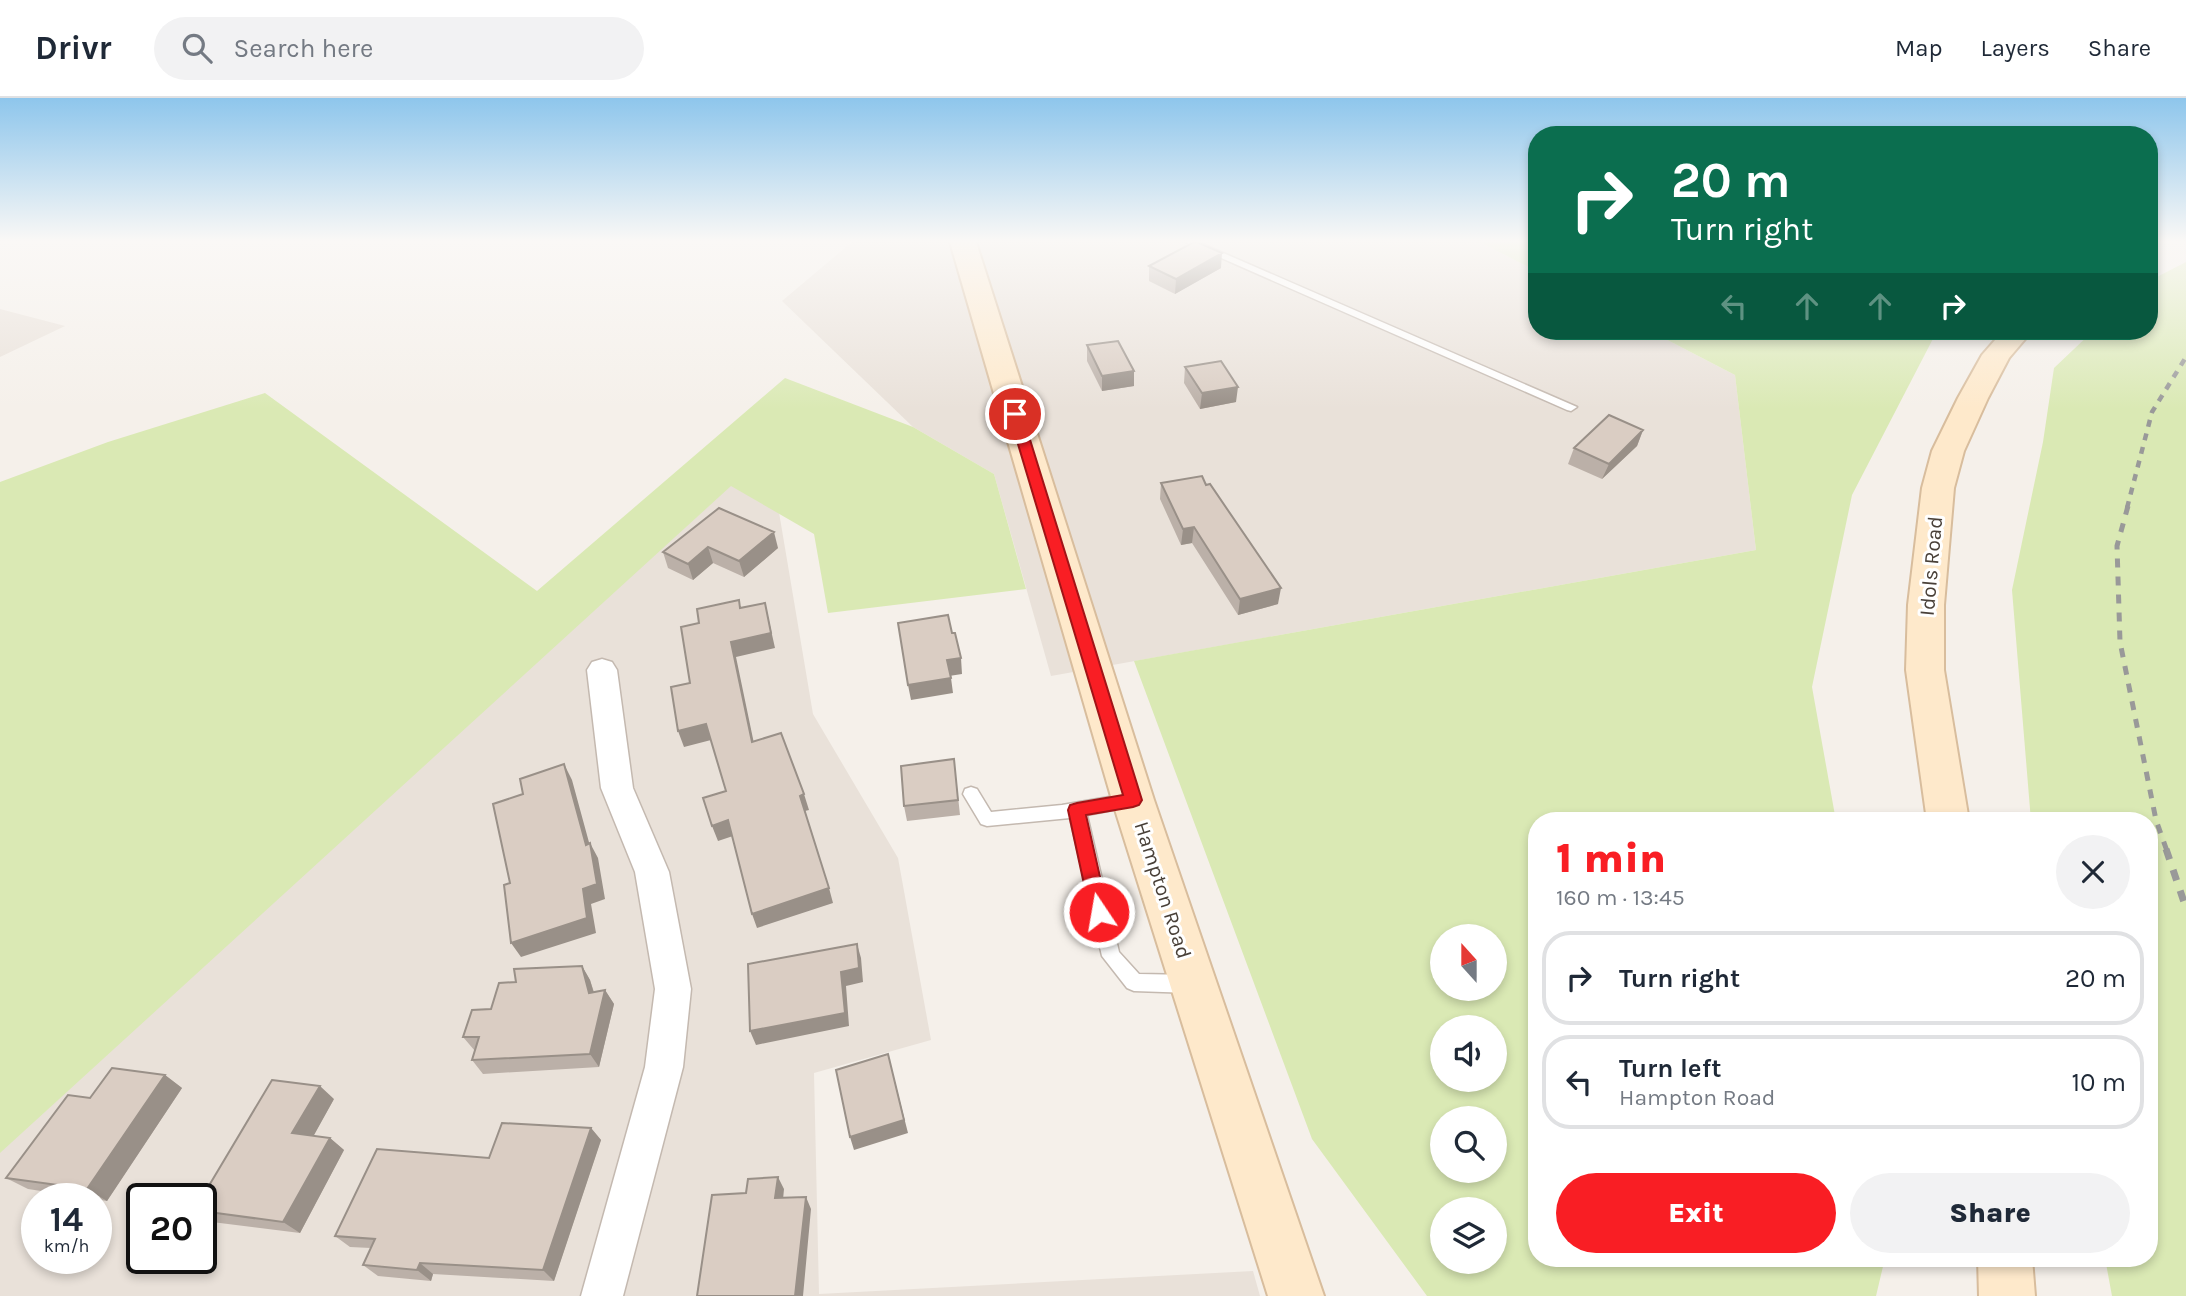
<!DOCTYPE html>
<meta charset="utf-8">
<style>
body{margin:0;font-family:Karla,sans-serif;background:#f2f2f3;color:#1f2937;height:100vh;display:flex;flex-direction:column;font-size:26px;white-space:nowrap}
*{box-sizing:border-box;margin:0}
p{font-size:23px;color:#747a83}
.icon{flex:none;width:38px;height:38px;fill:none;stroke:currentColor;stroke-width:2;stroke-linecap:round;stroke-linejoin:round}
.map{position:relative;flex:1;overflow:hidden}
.side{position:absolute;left:1528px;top:714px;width:630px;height:455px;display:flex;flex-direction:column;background:#fff;border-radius:28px;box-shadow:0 4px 10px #0003}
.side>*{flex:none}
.banner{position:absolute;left:1528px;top:28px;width:630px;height:214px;border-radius:28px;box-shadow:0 4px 10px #0003;background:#0b6e4f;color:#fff;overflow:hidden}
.needle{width:46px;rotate:339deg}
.fabs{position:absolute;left:1430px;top:826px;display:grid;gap:14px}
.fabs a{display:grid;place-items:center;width:77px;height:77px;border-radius:50%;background:#fff;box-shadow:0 4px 10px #0003;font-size:35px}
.speed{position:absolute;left:21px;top:1085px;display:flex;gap:14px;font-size:35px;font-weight:700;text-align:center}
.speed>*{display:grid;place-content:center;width:91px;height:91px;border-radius:50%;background:#fff;box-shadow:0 4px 10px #0003;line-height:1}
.speed small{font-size:18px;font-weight:400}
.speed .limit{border:4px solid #111;border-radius:10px;background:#fff;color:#111}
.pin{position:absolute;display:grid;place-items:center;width:60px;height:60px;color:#fff;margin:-30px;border:4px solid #fff;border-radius:50%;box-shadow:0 2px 7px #0007}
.me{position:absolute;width:77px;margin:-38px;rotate:348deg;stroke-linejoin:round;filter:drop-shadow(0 0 5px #0008)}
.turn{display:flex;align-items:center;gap:24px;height:147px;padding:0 28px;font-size:32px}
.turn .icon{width:91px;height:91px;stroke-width:2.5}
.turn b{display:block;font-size:49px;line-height:60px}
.lanes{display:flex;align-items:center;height:66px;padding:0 28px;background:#0003;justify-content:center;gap:35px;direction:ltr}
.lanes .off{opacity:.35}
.round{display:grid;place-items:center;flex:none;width:74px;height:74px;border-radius:37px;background:#f2f2f3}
.head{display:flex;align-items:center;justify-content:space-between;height:119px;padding:0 28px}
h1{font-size:42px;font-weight:800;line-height:52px;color:#f91e24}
.primary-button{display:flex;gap:14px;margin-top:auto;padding:14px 28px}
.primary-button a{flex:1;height:80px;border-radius:42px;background:#f91e24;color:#fff;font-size:28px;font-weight:800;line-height:80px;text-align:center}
.primary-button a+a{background:#f2f2f3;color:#1f2937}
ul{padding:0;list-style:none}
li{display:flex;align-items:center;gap:21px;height:94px;margin:0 14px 10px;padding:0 14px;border:4px solid #e0e1e3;border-radius:28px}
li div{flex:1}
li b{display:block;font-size:26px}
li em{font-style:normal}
header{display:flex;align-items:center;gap:42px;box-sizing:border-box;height:98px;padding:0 35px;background:#fff;border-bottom:2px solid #e0e1e3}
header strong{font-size:33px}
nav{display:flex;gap:38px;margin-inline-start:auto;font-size:24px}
.search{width:490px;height:63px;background:#f2f2f3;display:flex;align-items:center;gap:18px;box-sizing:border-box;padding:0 24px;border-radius:38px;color:#747a83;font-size:26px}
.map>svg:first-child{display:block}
.residential{fill:#e9e1d9;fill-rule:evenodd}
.green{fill:#dae9b4;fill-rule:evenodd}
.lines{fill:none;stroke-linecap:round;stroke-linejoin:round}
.service-casing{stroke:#c4b9b0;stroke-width:3}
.minor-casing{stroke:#c4b9b0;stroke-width:3}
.secondary-casing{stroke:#d8bd9d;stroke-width:4}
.service{fill:#fff;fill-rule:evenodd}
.minor{fill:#fff;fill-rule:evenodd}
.secondary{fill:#fee9cb;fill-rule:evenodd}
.rail-far2{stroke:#999;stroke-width:4.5;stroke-dasharray:7 7;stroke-linecap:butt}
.rail-far1{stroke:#999;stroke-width:5;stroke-dasharray:9 9;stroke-linecap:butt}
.rail{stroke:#999;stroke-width:7;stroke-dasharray:11 11;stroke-linecap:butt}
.wall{fill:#bbb0a8}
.shaded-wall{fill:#999088}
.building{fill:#dacdc3;stroke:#999088;stroke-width:2}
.route{fill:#f91e24;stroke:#a21417;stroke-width:2}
.labels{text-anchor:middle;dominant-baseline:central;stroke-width:6;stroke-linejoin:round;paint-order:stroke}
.street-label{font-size:21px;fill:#494038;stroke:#fff}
</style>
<header>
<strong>Drivr</strong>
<div class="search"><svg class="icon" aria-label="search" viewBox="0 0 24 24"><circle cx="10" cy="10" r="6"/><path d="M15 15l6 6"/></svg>Search here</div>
<nav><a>Map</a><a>Layers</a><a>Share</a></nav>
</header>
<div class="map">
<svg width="2186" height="1198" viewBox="0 0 2186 1198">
<rect width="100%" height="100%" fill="#f5f0ea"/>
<!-- residential -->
<path class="residential" d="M852,144h628l56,29v60h114l85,44 21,175 -705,126 -57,-202 -81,-47 -131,-126z
M0,211l65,17 -65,31z
M769,355l44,261 85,144 33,182 -117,33 5,221 434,-23 7,25h-1260v-193zM37,1101h59v59h-59zM142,1101h59v59h-59z"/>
<!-- green -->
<path class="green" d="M1480,144h56v29z
M2186,164v1034h-74l-7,-38h44v-437h-118l-19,-231 31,-148 11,-74 39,-37h56v-50z
M1650,233h287l-85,164 -40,192 24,134h-300v437h349l-9,38h-449l-115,-157 -178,-478 622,-111 -21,-175zM1442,838h52v53h-52zM1442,929h52v53h-52zM1442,1020h52v53h-52zM1442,1111h52v53h-52z
M785,280l128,49 81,47 32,115 -198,24 -14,-79 -83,-48 -731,667v-671l108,-40 157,-49 272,198z"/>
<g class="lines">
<defs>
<path id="service" d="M1185,144h13l379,165 -6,4 -4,-1z
M971,689l6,2 14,23 71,-7 71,-12 6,2 2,5 -2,5 -52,10 32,137 20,22 53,1 7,3 3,6 -3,6 -7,3 -58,-2 -7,-3 -25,-32 -32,-138 -83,8 -6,-2 -18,-30 2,-5z"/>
<path id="minor" d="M602,561l10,3 5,8 16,118 36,84 22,117 -8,78 -60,229h-42l64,-229 10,-78 -20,-117 -34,-84 -14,-118 5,-8z"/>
<path id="secondary" d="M950,144h26l178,558 170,496h-56l-156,-496z
M2003,233h29l-23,27 -21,40 -24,53 -10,37 -10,117v65l25,151h-42l-21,-151 2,-65 14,-117 10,-37 26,-53 24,-43z
M1978,1160h54l3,38h-56z"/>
</defs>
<!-- service casing -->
<use href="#service" class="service-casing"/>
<!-- minor casing -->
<use href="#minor" class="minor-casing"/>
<!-- secondary casing -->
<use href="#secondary" class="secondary-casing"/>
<!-- service -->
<use href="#service" class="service"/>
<!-- minor -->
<use href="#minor" class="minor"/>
<!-- secondary -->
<use href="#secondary" class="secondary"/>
<!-- rail-far2 -->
<path class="rail-far2" d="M2127,410l25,-96 34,-55"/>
<!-- rail-far1 -->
<path class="rail-far1" d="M2128,408l-11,40 3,96 36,178 11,31"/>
<!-- rail -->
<path class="rail" d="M2166,751l20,59"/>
</g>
<!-- wall -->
<path class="wall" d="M1149,168l72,2 -46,26 -26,-13z
M1087,247l47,41 -32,5 -15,-30z
M1185,269l51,35 -36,7 -16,-26z
M1643,332l-6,16 -35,33 -34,-15 6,-16z
M1161,385l45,2 72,119 -40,11 -46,-72 -11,2 -21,-46z
M719,410l59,40 -34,29 -31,-14 -20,17 -25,-12 -5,-16z
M954,661l6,56 -53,6 -3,-15z
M582,868l8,14 4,12 11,-2 9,14 -15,63 -116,7 -11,-14 3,-9 -12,-14 53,-55z
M165,977l17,13 -75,113 -79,-12 -22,-11 84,-80z
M334,1001l-21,37 17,2 14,12 -44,83 -88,-11 -11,-7v-16z
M591,1030l10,12 -47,141 -121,-7 -2,7 -53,-5 -15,-11 8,-17 -21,-1 -15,-11 154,-78z"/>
<!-- shaded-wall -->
<path class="shaded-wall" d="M1222,155l-1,15 -46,26 1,-15z
M1134,273v15l-32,5v-15z
M1238,289l-2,15 -36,7 2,-16z
M1643,332l-6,16 -35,33 7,-15z
M1194,429l-2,16 -11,2 2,-16z
M774,434l4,16 -34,29 -5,-16z
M708,449l5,16 -20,17 -5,-16z
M1281,490l-3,16 -40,11 2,-16z
M765,505l10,45 -39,9 21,101 -5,-16 -21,-100z
M961,560l1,16 -13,2 -2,-16z
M951,580l2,15 -42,7 -3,-15z
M706,626l5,16 -27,7 -6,-16z
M564,666l8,16 18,66v-3l8,15 7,41 -14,5 5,29 -75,24 -10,-14 72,-54 3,-44z
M804,696l5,16 -4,1 -5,-15z
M728,722l5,16 -15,5 -6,-15z
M829,790l4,15 -76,25 -5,-14z
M857,846l4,14 2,24 -17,4 3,40 -93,19 -6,-14 91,-59z
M582,868l8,14 8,27 -9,-14z
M605,892l9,14 -15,63 -9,-13z
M888,956l20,79 -54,17 -4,-13z
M165,977l17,13 -75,113 -20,-12z
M320,988l14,13 -26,47 -16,-13z
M591,1030l10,12 -47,141 -11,-11z
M330,1040l14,12 -44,83 -17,-11z
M778,1079l6,12 -2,21 -7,-12z
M806,1099l5,12 -8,87h-8z
M420,1165l13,11 -2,7 -14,-11z"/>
<!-- building -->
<path class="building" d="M1194,144h3l25,11 -46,26 -27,-13z
M1118,243l16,30 -32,5 -15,-31z
M1221,263l17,26 -36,6 -17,-26z
M1609,317l34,15 -34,34 -35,-16z
M1202,378l4,9 4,-1 71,104 -41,11 -46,-72 -11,2 -22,-46z
M719,410l55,24 -35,29 -31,-14 -20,17 -25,-12z
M739,502l1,8 25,-5 6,30 -40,9 21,100 29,-9 23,61 -4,2 29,92 -77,26 -24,-94 -16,6 -9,-28 23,-7 -20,-67 -28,7 -7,-44 19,-4 -9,-56 18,-4 -2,-14z
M948,517l4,18h3l6,25 -14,2 4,18 -43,7 -10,-62z
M954,661l4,41 -54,6 -3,-40z
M564,666l22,81 4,-2 7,41 -14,5 4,29 -76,25 -7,-58 6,-2 -17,-79 30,-10 -3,-15z
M857,846l2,24 -18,4 4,41 -95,18 -2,-67z
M582,868l7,27 16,-3 -15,64 -118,6 7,-23h-16l9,-27 19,-1 8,-26 17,-1 -2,-13z
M888,956l16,66 -54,17 -14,-67z
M112,970l53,7 -78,114 -81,-11 62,-83 22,3z
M272,982l48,6 -28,47 38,5 -47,84 -82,-11v-12z
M502,1025l89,5 -48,142 -123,-7 -3,7 -54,-5 12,-26 -40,-3 42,-87 112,9z
M778,1079l-3,21 31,-1 -11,99h-98l15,-101 34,-2 2,-14z"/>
<!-- sky -->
<linearGradient id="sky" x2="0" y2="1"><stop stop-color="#8ec6ec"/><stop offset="0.46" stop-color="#faf8f6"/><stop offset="1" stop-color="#faf8f6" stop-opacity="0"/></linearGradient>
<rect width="2186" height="311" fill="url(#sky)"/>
<!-- route -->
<path class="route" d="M1015,312l7,4 120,386 -3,5 -6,2 -47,8 22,97 -3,6 -6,2 -7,-2 -2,-6 -22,-102 2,-5 7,-2 46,-8 -114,-381z"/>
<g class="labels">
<!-- street labels -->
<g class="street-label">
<text transform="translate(1931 468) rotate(-85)">Idols Road</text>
<text transform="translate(1163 792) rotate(72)">Hampton Road</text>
</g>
</g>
</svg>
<div class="fabs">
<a><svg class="needle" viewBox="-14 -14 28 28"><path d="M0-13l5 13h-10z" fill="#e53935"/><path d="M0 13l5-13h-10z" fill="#747a83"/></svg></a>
<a><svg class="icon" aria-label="sound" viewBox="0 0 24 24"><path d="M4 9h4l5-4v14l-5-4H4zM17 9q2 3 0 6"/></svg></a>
<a><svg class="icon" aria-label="search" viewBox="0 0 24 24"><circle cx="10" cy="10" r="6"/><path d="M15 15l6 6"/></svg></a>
<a><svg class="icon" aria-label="layers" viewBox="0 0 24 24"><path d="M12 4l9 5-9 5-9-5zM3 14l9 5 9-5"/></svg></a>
</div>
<div class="speed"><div>14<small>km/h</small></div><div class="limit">20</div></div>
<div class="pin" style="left:1015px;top:316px;background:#d93025"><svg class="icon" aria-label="arrive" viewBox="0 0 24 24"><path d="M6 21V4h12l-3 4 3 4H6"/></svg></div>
<svg class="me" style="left:1099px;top:814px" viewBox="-20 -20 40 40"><circle r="17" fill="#f91e24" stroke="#fff" stroke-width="3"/><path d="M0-11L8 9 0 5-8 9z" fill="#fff"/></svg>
<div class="banner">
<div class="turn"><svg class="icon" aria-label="right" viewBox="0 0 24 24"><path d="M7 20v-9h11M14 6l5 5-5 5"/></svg><div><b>20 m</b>Turn right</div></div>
<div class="lanes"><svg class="icon off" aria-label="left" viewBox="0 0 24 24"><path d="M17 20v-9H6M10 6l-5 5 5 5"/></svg><svg class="icon off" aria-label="ahead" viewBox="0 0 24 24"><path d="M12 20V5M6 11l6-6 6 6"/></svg><svg class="icon off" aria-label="ahead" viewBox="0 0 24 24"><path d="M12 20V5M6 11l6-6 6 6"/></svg><svg class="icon" aria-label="right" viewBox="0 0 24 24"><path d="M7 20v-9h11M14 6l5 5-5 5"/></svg></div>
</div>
<section class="side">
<div class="head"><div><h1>1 min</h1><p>160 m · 13:45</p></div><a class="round"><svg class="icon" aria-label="close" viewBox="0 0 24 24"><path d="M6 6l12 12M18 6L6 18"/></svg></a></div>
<ul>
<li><svg class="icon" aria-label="right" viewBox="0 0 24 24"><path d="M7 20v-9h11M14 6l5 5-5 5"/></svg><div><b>Turn right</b></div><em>20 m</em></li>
<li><svg class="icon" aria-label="left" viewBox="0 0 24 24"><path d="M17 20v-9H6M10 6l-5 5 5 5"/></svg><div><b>Turn left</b><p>Hampton Road</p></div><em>10 m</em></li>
</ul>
<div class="primary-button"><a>Exit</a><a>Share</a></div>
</section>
</div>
